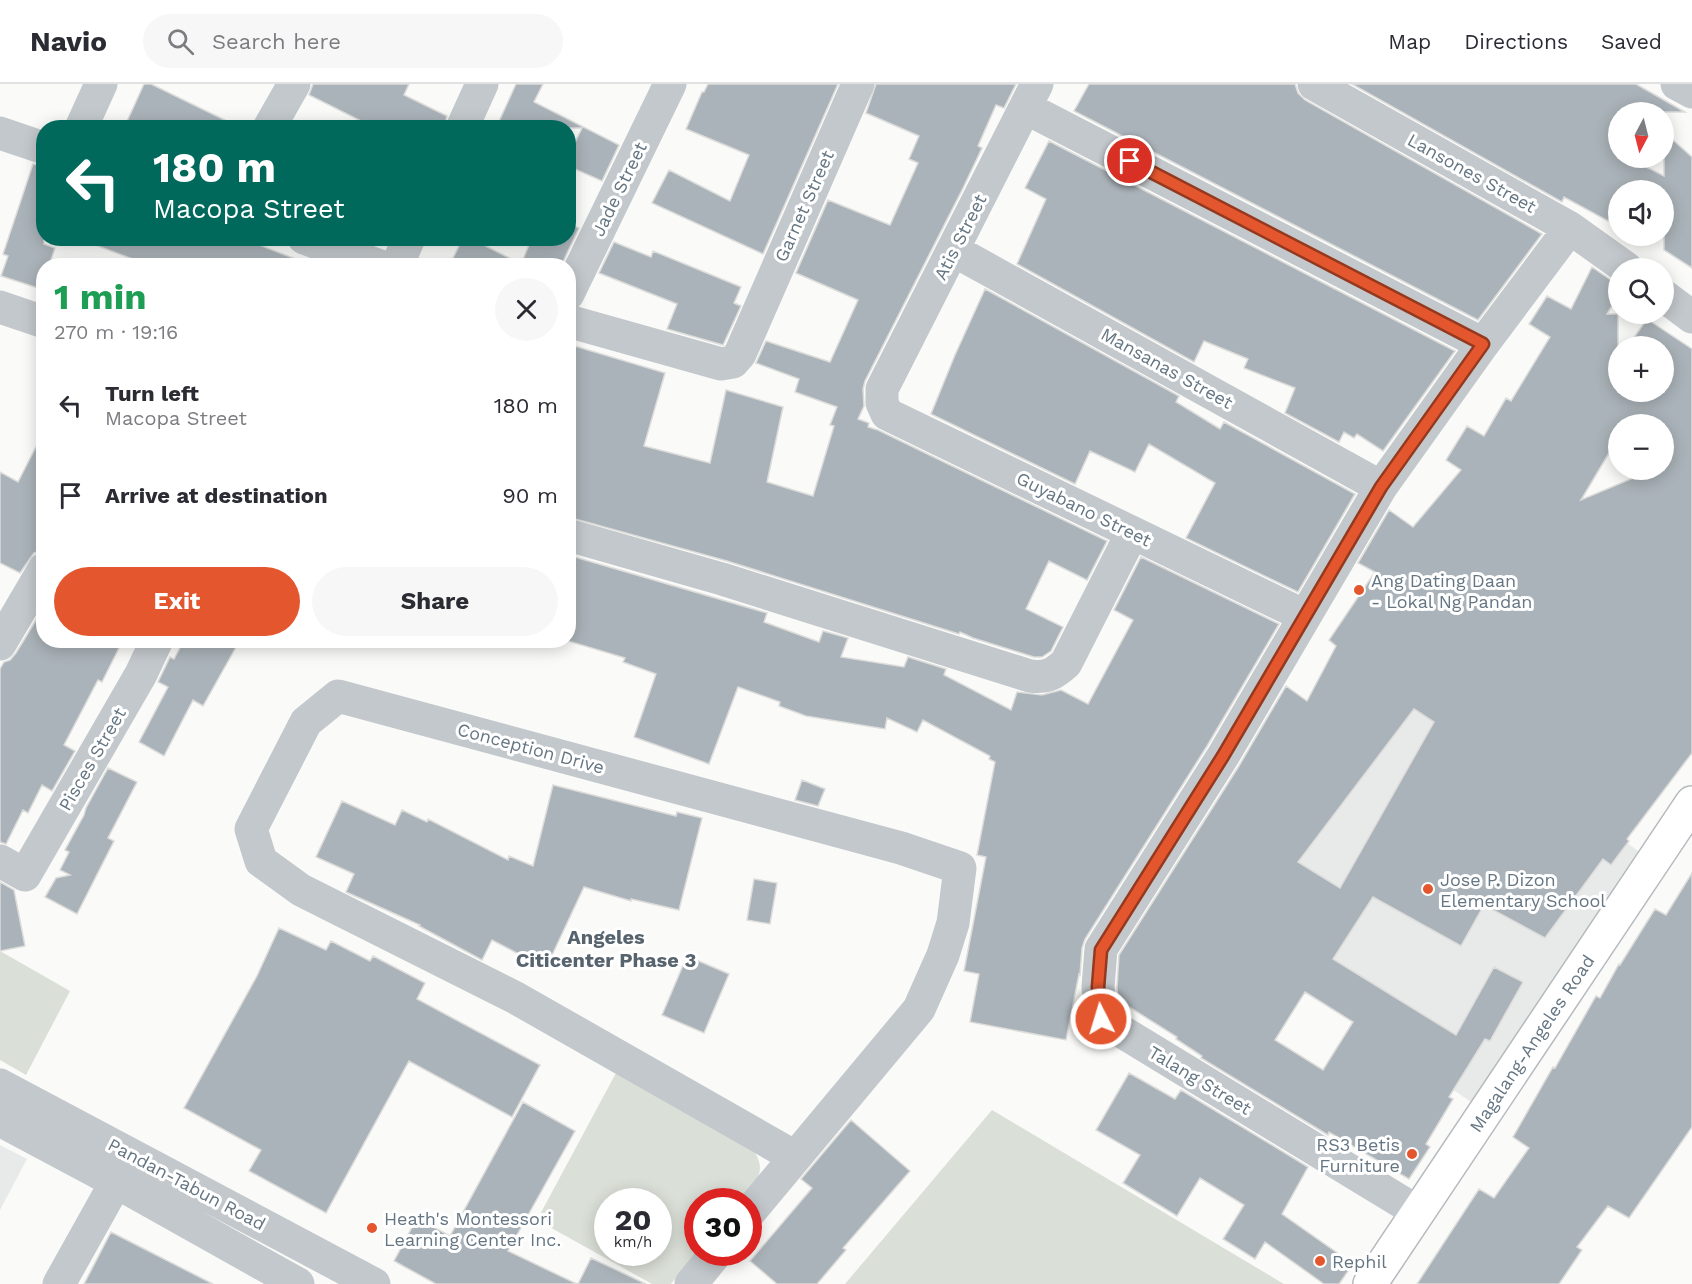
<!DOCTYPE html>
<meta charset="utf-8">
<style>
body{margin:0;font-family:"Work Sans",sans-serif;background:#f7f7f7;color:#2b2b33;height:100vh;display:flex;flex-direction:column;font-size:22px;white-space:nowrap}
*{box-sizing:border-box;margin:0}
p{font-size:20px;color:#7c7c81}
.icon{flex:none;width:33px;height:33px;fill:none;stroke:currentColor;stroke-width:2;stroke-linecap:round;stroke-linejoin:round}
.map{position:relative;flex:1;overflow:hidden}
.details{position:absolute;left:36px;top:174px;width:540px;height:390px;display:flex;flex-direction:column;background:#fff;border-radius:24px;box-shadow:0 3px 15px #0003}
.details>*{flex:none}
.guide{position:absolute;left:36px;top:36px;width:540px;height:126px;border-radius:24px;box-shadow:0 3px 15px #0003;background:#00695c;color:#fff;overflow:hidden}
.needle{width:39px;rotate:187deg}
.controls{position:absolute;left:1608px;top:18px;display:grid;gap:12px}
.controls a{display:grid;place-items:center;width:66px;height:66px;border-radius:50%;background:#fff;box-shadow:0 3px 15px #0003;font-size:30px}
.speed{position:absolute;left:594px;top:1104px;display:flex;gap:12px;font-size:30px;font-weight:700;text-align:center}
.speed>*{display:grid;place-content:center;width:78px;height:78px;border-radius:50%;background:#fff;box-shadow:0 3px 15px #0003;line-height:1}
.speed small{font-size:15px;font-weight:400}
.speed .limit{border:9px solid #d22;background:#fff;color:#111}
.pin{position:absolute;display:grid;place-items:center;width:51px;height:51px;color:#fff;margin:-26px;border:3px solid #fff;border-radius:50%;box-shadow:0 2px 6px #0007}
.me{position:absolute;width:66px;margin:-33px;rotate:355deg;stroke-linejoin:round;filter:drop-shadow(0 0 4px #0008)}
.turn{display:flex;align-items:center;gap:21px;height:126px;padding:0 18px;font-size:27px}
.turn .icon{width:78px;height:78px;stroke-width:2.5}
.turn b{display:block;font-size:42px;line-height:51px}
.round{display:grid;place-items:center;flex:none;width:63px;height:63px;border-radius:32px;background:#f7f7f7}
.overview{display:flex;align-items:center;justify-content:space-between;height:102px;padding:0 18px}
h1{font-size:36px;font-weight:700;line-height:45px;color:#1e9e55}
.button{display:flex;gap:12px;margin-top:auto;padding:12px 18px}
.button a{flex:1;height:69px;border-radius:36px;background:#e4572e;color:#fff;font-size:24px;font-weight:700;line-height:69px;text-align:center}
.button a+a{background:#f7f7f7;color:#2b2b33}
ul{padding:0;list-style:none}
li{display:flex;align-items:center;gap:18px;height:90px;padding:0 18px}
li div{flex:1}
li b{display:block;font-size:22px}
li em{font-style:normal}
header{display:flex;align-items:center;gap:36px;box-sizing:border-box;height:84px;padding:0 30px;background:#fff;border-bottom:2px solid #e1e1e2}
header strong{font-size:28px}
nav{display:flex;gap:33px;margin-inline-start:auto;font-size:21px}
.search{width:420px;height:54px;background:#f7f7f7;display:flex;align-items:center;gap:15px;box-sizing:border-box;padding:0 21px;border-radius:33px;color:#7c7c81;font-size:22px}
.map>svg:first-child{display:block}
.built{fill:#e8e9e9}
.green{fill:#dadfd7;fill-rule:evenodd}
.building{fill:#aab3b9;stroke:#dcdcda;stroke-width:1.5;fill-rule:evenodd}
.lines{fill:none;stroke-linecap:round;stroke-linejoin:round}
.major-casing{stroke:#b5babe;stroke-width:36}
.minor{stroke:#c3c8cc;stroke-width:33}
.major{stroke:#fff;stroke-width:33}
.route-casing{stroke:#94391e;stroke-width:15}
.route{stroke:#e4572e;stroke-width:10}
.poi-dot{fill:#e4572e;stroke:#fff;stroke-width:2}
.labels{text-anchor:middle;dominant-baseline:central;stroke-width:6;stroke-linejoin:round;paint-order:stroke}
.street-label{font-size:18px;fill:#657683;stroke:#fff}
.poi-label{font-size:18px;fill:#657683;stroke:#fff;text-anchor:start}
.neighbourhood-label{font-size:20px;font-weight:bold;fill:#57646e;stroke:#fff}
</style>
<header>
<strong>Navio</strong>
<div class="search"><svg class="icon" aria-label="search" viewBox="0 0 24 24"><circle cx="10" cy="10" r="6"/><path d="M15 15l6 6"/></svg>Search here</div>
<nav><a>Map</a><a>Directions</a><a>Saved</a></nav>
</header>
<div class="map">
<svg width="1692" height="1200" viewBox="0 0 1692 1200">
<rect width="100%" height="100%" fill="#fafaf8"/>
<!-- built -->
<path class="built" d="M1395,585l247,185 -168,250 -262,-179z
M0,1061l27,14 -27,51z"/>
<!-- green -->
<path class="green" d="M0,867l70,40 -44,84 -26,-15z
M616,989l139,80c13,21 -2,32 -16,48l-41,1 -1,50 -26,32h-19l-115,-64zM608,1118h50v50h-50z
M992,1026l292,174h-439z"/>
<!-- building -->
<path class="building" d="M144,0h7l90,44h-117z
M313,0h96l-5,11 43,21 -3,12h-69l-66,-33z
M516,0h27l-9,18 85,43 -17,36 -34,-15v-9l14,-29h-86z
M708,0h130l-75,170 -111,-51 17,-33 61,31 19,-46 -63,-26 16,-37h2z
M876,0h140l-12,24 -8,-3 -18,41 4,2 -19,40 -98,193 -2,8 1,17 -6,13 11,4 -1,4 10,3 229,111 -20,39 -38,-19 -23,48 37,18 -12,24 -9,6h-8l-61,-19 -13,-6 -1,2 -232,-73 -159,-44v-173l97,29 -21,73 66,17 16,-73 57,17 -16,75 46,14 21,-70 -4,-1 7,-18 -42,-15 4,-13 -43,-16 10,-22 64,21 28,-62 -62,-27 32,-73 62,25 28,-62 -9,-4 10,-23 -53,-23z
M1089,0h206l3,9 7,7 237,134 -64,86 -404,-209z
M1352,0h284l49,28h-67v46h11l35,18v-44l28,25v111l-28,-18v-60h-46v32l-8,-5 -2,4 -44,-24 -2,5z
M1049,57l406,210 -72,100 -26,-17 -3,4 -10,-6 -5,10 -54,-29 10,-25 -51,-20 4,-9 -44,-18 -10,21 -177,-98 29,-65 -21,-11z
M33,80l11,2v78l11,4 -6,18h-5v17l-3,6 -40,-13 7,-20 -5,-2z
M568,140l11,4 -18,38h-112l14,-28h7l51,26 11,-26h36z
M86,154h155l65,25v3h-155l-66,-25z
M614,158l37,15 2,-6 88,36 -7,16 7,3 -18,39 -56,-16 10,-25 -78,-31z
M1592,183l26,18v11l-11,18h11v78h46v-46h-36l19,-27 45,30v404l-65,86 2,2 -18,24 -8,-6 -58,79 -61,-33 -23,41 -88,-49 -40,62 123,76 38,-68 29,15 -33,59 -5,-2 -36,58 4,2 -27,45 4,3 -21,32 -80,-47 -1,3 -127,-77 1,-2 -26,-17 1,-2 -59,-37 -1,-13 2,-32 120,-189 47,-80 21,15 29,-55 -7,-6 46,-68 -17,-9 31,-53 24,17 48,-57 -15,-10 21,-34 17,10 22,-38 5,3 39,-64 -21,-13 18,-28 24,13zM1618,340h46v46h-12l-71,30 37,-62zM1414,625l20,13 -94,166 -42,-26zM1305,908l48,30 -30,48 -48,-30z
M985,205l194,107 -3,6 44,27 4,-7 131,72 -57,98 -112,-54 29,-55 -66,-39 -14,28 -45,-21 -15,33 -144,-70 24,-59z
M44,347v119l-10,3 -14,20 -20,-10v-91l18,10z
M568,471l199,58 -3,9 55,20 4,-11 25,7 -7,19 63,10 4,-10 38,12 -2,6 67,35 6,-18 25,3 19,-5 27,14 45,-84 -19,-10 27,-53 138,67 -72,122 -122,193 -3,9 -2,27 -1,-1 -13,66 -96,-18 9,-48 -15,-3 22,-114 -9,-2 18,-93 -6,-3 1,-3 -67,-36 -6,12 -30,-14 -2,11 -79,-13 -27,-10 1,-4 -42,-15 -29,77 -75,-27 22,-63 -33,-12 2,-4 -57,-17z
M44,523v33h79l-21,42 -4,-2 -34,65 11,6 -23,40 -10,-6 -14,28 -5,-3 -17,34 -6,-2v-173l4,-7 6,-2 6,-7z
M184,556h56l-37,66 -10,-6 -29,56 -25,-14 29,-55 -10,-5 12,-25 4,2z
M108,684l29,14 -29,56 6,3 -37,73 -32,-17 11,-19 14,-3 -10,-5 9,-18 -4,-2 19,-35 2,-7z
M802,696l23,9 -7,17 -23,-6z
M553,701l123,31 1,-4 25,6 -23,92 -48,-11v2l-47,-14 -38,81 -54,-28 -10,20 -63,-34 1,-1 -74,-33 8,-18 -38,-17 26,-56 53,24 7,-15 25,12 1,-3 80,41 1,-4 24,10z
M1692,789v254l-63,91 -21,-12 -31,41 5,3 -23,34h-142l62,-95 15,9 35,-50 -16,-11 40,-70 2,1 41,-72 4,2 19,-34 1,1 35,-56 11,6z
M754,795l23,4 -7,41 -23,-4z
M0,798l14,8 11,56 -25,5z
M279,844l47,22 5,-9 39,20 3,-5 52,27 -8,16 123,66 -28,52 -103,-56 -83,152 -77,-42 12,-21 -77,-42 73,-132z
M687,872l42,18 -25,59 -42,-18z
M1129,989l46,26 6,-9 127,77 -26,47 71,50 -14,20h-15l-59,-42 -10,17 -32,-20 21,-34 -44,-27 -23,38 -54,-33 17,-28 -44,-25z
M523,1018l52,29 -67,120 69,33h-141l-42,-23 23,-43 33,18z
M851,1036l59,51 -67,77 3,2 -29,34h-40l-27,-23 62,-73 -11,-9z
M111,1148l102,52h-129z
M591,1174l55,26h-68z"/>
<g class="lines">
<defs>
<g id="major">
<path id="s1" d="M1370,1200l322,-481"/>
</g>
</defs>
<!-- major casing -->
<use href="#major" class="major-casing"/>
<!-- minor -->
<path class="minor" d="M1037,0l-155,305v14l5,11 418,202
M1314,0l256,144 56,40
M1677,0l15,8
M1026,24l457,236
M81,44l20,-44
M269,44l25,-44
M462,44l20,-44
M0,49l44,15
M304,154l76,28
M953,166l428,237
M397,182l12,-28
M568,210l102,-210
M1664,212l28,21
M0,223l44,15
M568,237l153,43 12,-2 7,-8 118,-270
M568,451l154,44 308,97c17,2 24,-2 36,-13l66,-130
M0,560l44,-75
M0,777l25,14 116,-201 16,-34
M0,1001l374,199
M0,1036l116,62 182,102
M1418,1128l-317,-193 -3,-32 3,-38 122,-193 158,-269 102,-143 87,-116
M748,1130l171,-205 24,-54 10,-32 7,-55 -59,-20 -563,-152 -32,26 -55,107 10,32 40,29 215,108 279,159
M59,1200l57,-102
M691,1200l26,-32"/>
<!-- major -->
<use href="#major" class="major"/>
</g>
<g class="lines">
<defs>
<path id="route" d="M1101,935l-3,-32 3,-37 122,-194 158,-269 102,-143 -353,-183"/>
</defs>
<!-- route casing -->
<use href="#route" class="route-casing"/>
<!-- route -->
<use href="#route" class="route"/>
</g>
<!-- markers -->
<g class="poi-dot">
<circle cx="1359" cy="506" r="6"/>
<circle cx="1428" cy="805" r="6"/>
<circle cx="1412" cy="1070" r="6"/>
<circle cx="372" cy="1144" r="6"/>
<circle cx="1320" cy="1177" r="6"/>
</g>
<g class="labels">
<!-- street labels -->
<g class="street-label">
<text transform="translate(1472 89) rotate(29)">Lansones Street</text>
<text transform="translate(619 105) rotate(-64)">Jade Street</text>
<text transform="translate(804 122) rotate(-66)">Garnet Street</text>
<text transform="translate(960 153) rotate(-63)">Atis Street</text>
<text transform="translate(1167 284) rotate(29)">Mansanas Street</text>
<text transform="translate(1084 425) rotate(26)">Guyabano Street</text>
<text transform="translate(531 664) rotate(15)">Conception Drive</text>
<text transform="translate(92 675) rotate(-60)">Pisces Street</text>
<text stroke="none"><textPath href="#s1" startOffset="290">Magalang-Angeles Road</textPath></text>
<text transform="translate(1200 996) rotate(31)">Talang Street</text>
<text transform="translate(187 1100) rotate(28)">Pandan-Tabun Road</text>
</g>
<!-- poi labels -->
<g class="poi-label">
<text x="1371" y="496">Ang Dating Daan<tspan x="1371" dy="21">- Lokal Ng Pandan</tspan></text>
<text x="1440" y="795">Jose P. Dizon<tspan x="1440" dy="21">Elementary School</tspan></text>
<text x="1400" y="1060" text-anchor="end">RS3 Betis<tspan x="1400" dy="21">Furniture</tspan></text>
<text x="384" y="1134">Heath's Montessori<tspan x="384" dy="21">Learning Center Inc.</tspan></text>
<text x="1332" y="1177">Rephil</text>
</g>
<!-- neighbourhood labels -->
<g class="neighbourhood-label">
<text x="606" y="853">Angeles<tspan x="606" dy="23">Citicenter Phase 3</tspan></text>
</g>
</g>
</svg>
<div class="controls">
<a><svg class="needle" viewBox="-14 -14 28 28"><path d="M0-13l5 13h-10z" fill="#e53935"/><path d="M0 13l5-13h-10z" fill="#7c7c81"/></svg></a>
<a><svg class="icon" aria-label="sound" viewBox="0 0 24 24"><path d="M4 9h4l5-4v14l-5-4H4zM17 9q2 3 0 6"/></svg></a>
<a><svg class="icon" aria-label="search" viewBox="0 0 24 24"><circle cx="10" cy="10" r="6"/><path d="M15 15l6 6"/></svg></a>
<a>+</a>
<a>−</a>
</div>
<div class="speed"><div>20<small>km/h</small></div><div class="limit">30</div></div>
<div class="pin" style="left:1130px;top:77px;background:#d93025"><svg class="icon" aria-label="arrive" viewBox="0 0 24 24"><path d="M6 21V4h12l-3 4 3 4H6"/></svg></div>
<svg class="me" style="left:1101px;top:935px" viewBox="-20 -20 40 40"><circle r="17" fill="#e4572e" stroke="#fff" stroke-width="3"/><path d="M0-11L8 9 0 5-8 9z" fill="#fff"/></svg>
<div class="guide">
<div class="turn"><svg class="icon" aria-label="left" viewBox="0 0 24 24"><path d="M17 20v-9H6M10 6l-5 5 5 5"/></svg><div><b>180 m</b>Macopa Street</div></div>
</div>
<section class="details">
<div class="overview"><div><h1>1 min</h1><p>270 m · 19:16</p></div><a class="round"><svg class="icon" aria-label="close" viewBox="0 0 24 24"><path d="M6 6l12 12M18 6L6 18"/></svg></a></div>
<ul>
<li><svg class="icon" aria-label="left" viewBox="0 0 24 24"><path d="M17 20v-9H6M10 6l-5 5 5 5"/></svg><div><b>Turn left</b><p>Macopa Street</p></div><em>180 m</em></li>
<li><svg class="icon" aria-label="arrive" viewBox="0 0 24 24"><path d="M6 21V4h12l-3 4 3 4H6"/></svg><div><b>Arrive at destination</b></div><em>90 m</em></li>
</ul>
<div class="button"><a>Exit</a><a>Share</a></div>
</section>
</div>
